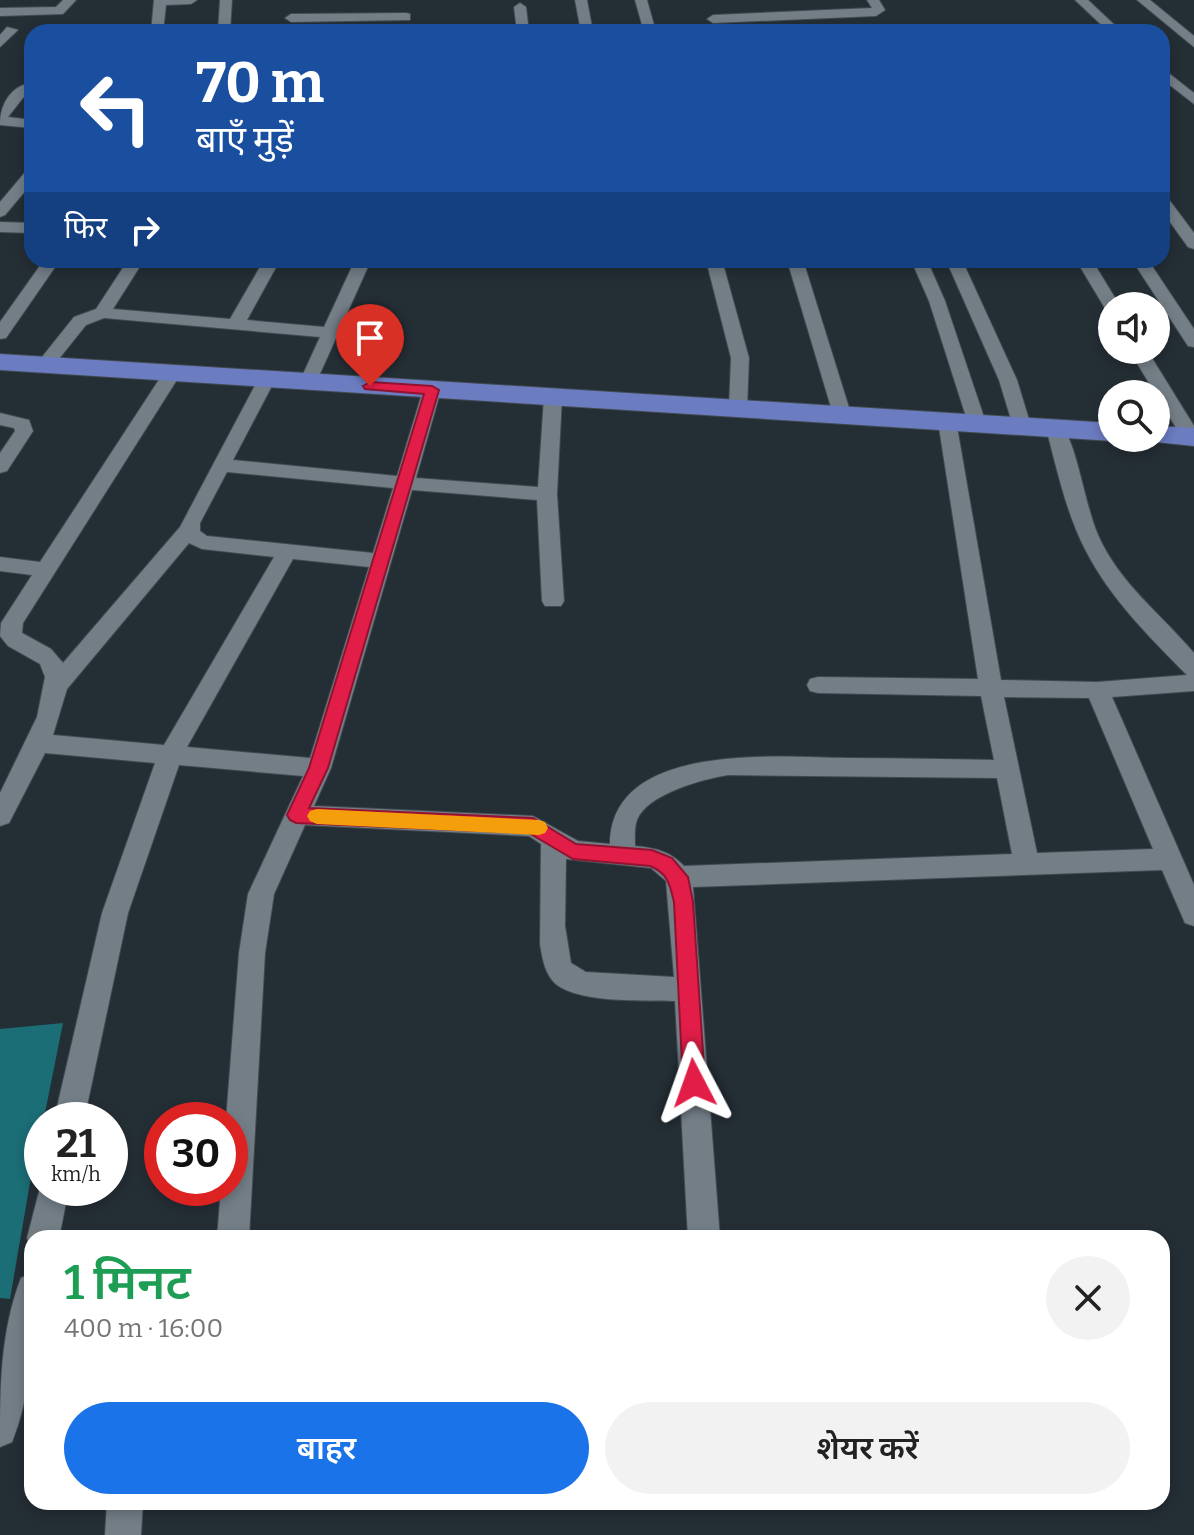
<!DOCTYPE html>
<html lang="hi">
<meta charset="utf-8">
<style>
body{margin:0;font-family:Bitter,"Noto Sans Devanagari",serif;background:#f2f2f2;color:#222;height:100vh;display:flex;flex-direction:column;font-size:30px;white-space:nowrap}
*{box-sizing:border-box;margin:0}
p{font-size:26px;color:#767676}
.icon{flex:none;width:44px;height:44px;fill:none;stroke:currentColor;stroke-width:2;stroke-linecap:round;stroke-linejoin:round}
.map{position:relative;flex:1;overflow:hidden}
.panel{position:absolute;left:24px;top:1230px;width:1146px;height:280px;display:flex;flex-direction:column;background:#fff;border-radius:24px;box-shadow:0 4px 12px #0003}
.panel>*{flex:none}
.banner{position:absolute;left:24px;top:24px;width:1146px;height:244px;border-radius:24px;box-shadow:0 4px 12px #0003;background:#1a4fa0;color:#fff;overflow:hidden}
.controls{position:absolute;left:1098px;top:292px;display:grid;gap:16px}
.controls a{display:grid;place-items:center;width:72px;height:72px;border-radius:50%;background:#fff;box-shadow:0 4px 12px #0003;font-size:40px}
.speed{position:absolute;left:24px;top:1102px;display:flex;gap:16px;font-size:40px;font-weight:700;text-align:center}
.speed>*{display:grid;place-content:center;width:104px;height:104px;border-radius:50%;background:#fff;box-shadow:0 4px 12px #0003;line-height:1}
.speed small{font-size:20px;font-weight:400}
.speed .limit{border:12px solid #d22;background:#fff;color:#111}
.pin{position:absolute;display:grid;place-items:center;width:68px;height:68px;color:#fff;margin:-82px -34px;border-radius:50% 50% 50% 0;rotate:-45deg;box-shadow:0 0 8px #0007}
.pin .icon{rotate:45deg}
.me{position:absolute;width:88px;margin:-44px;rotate:356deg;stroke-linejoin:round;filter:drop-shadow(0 0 6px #0008)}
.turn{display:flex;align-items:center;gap:28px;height:168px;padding:0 40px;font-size:36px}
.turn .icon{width:104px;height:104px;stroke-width:2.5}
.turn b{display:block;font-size:56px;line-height:68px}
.then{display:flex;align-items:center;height:76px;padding:0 40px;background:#0003;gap:16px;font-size:30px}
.round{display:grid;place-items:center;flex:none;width:84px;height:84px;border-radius:42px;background:#f2f2f2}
.summary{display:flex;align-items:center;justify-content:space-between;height:136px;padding:0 40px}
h1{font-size:48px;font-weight:600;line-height:60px;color:#1e9e55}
.action{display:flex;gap:16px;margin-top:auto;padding:16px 40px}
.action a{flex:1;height:92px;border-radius:48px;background:#1a73e8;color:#fff;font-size:32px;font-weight:600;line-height:92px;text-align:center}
.action a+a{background:#f2f2f2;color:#222}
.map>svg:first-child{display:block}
.building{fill:#1b6d76}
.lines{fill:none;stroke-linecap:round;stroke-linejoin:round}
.street-casing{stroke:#414a50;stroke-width:2}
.primary-casing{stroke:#414a50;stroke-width:2}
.street{fill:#737e87;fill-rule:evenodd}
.primary{fill:#6b7cc1;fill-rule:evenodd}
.route{fill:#e11d48;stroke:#92132f;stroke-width:2}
.slow{fill:#f59e0b}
</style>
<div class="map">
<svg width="1194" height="1535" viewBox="0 0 1194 1535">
<rect width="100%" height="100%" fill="#242e35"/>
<!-- building -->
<path class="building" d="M63,1023l-18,90h-3l-32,186 -10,-1v-269z"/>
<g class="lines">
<defs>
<path id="street" d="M63,0h13l-13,14 -63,2v-8l56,-1z
M154,0h43l-6,4 -25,1 -3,27h-12z
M220,0h12l-2,32h-12z
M575,0h12l6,32h-12z
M635,0h12l9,32h-12z
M867,0h12l6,10 -9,6 -163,7 -6,-4 6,-4 159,-7z
M1075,0h13l34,32h-13z
M1137,0h13l44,36v11z
M520,3l6,4 3,25h-12l-3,-25z
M406,13l4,1v6l-119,2 -6,-4 6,-4z
M7,27l11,3 -18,17v-12z
M1162,68l32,25v11l-32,-25z
M23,85l7,4 -22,28 24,3v8l-32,-3c0,-17 7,-33 23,-40z
M32,169v14l-27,32 -5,2v-15l27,-32z
M1162,195l5,2 27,36v16l-6,-2 -26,-36z
M0,222l32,1v10l-32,-1z
M44,260h16l-54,78 -6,1v-17z
M128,260h16l-31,49 117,10 34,-59h16l-33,60 77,7 31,-67h16l-57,127 -6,1 -9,-5 21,-46 -216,-19 -18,7 -36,45h-12l-3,-4 3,-4 36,-45 22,-8z
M706,260h16l27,98 -2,50 -9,6 -9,-6 2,-50z
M787,260h16l48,154 -2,4 -7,2 -9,-6z
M911,260h16l18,41 41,122 -2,4 -7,2 -9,-6 -39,-122z
M946,260h16l55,120 14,46 -2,4 -7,2 -9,-6 -14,-46z
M1076,260h16l28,46h-8v5l-6,-1z
M1132,260h16l46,69v18l-6,-1z
M1129,350h18l47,76v16l-10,-1z
M171,370l9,5 -157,248 -1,10 29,16 12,14 117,-136 80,-151 6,-1 9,5 -42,80 164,16 26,-86 9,-5 9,5 -25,88 122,9 6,-90 9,-6 6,2 3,4 -5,97 7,107 -3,5h-16l-3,-5 -5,-101 -125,-10 -81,278 -17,38 219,10 45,25 32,3c1,-103 168,-87 237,-86 49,0 98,1 147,2l-13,-64 -163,-3 -8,-2 -3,-6 3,-6 8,-2 160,2 -40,-258 2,-4h14l2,4 45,259 96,2 90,-7c-36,-36 -77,-77 -101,-124 -20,-38 -29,-82 -40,-123l9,-6 7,2c17,29 22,78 36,111 21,48 63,79 96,118v38l-82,6 82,188v41l-9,-3 -23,-53 -469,17 27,351h-32l-13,-237c-29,-1 -105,3 -123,-21 -8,-10 -10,-24 -12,-36l1,-100 -12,-8 -224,-11 -31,69 -9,59 -16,285h-32l4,-50h9v-68h-4l13,-167 9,-59 55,-118 -124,-11 -51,148 -44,207h-30l48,-207 53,-150 -110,-10 -36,70 -9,3v-33l37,-76 8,-40 -5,-13 -32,-18 -8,-10 1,-13 31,-48 -32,-4v-14l40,5 122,-187zM227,472l166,16 -20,65 -166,-17 -7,-5v-8zM189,543l13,6 72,8 -110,188 -111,-10 14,-46zM293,559l76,8 -59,191 -123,-11zM1004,697l85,1 64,151 -116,4zM728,775l269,3 15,76 -328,12c-14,-15 -29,-18 -49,-20 0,-8 -1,-18 2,-26 10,-26 66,-41 91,-45zM566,859l85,9 15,13 8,96 -88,-5 -15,-9 -6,-37z
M0,413l29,7 4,11 -26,40 -7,2v-20l15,-22 -1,-3 -14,-3z
M42,1180v8h27l-10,50h-27v11l-5,-11z
M32,1273c0,57 2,115 -20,169l-12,5c0,-58 0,-115 21,-169z
M107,1502h36l-2,33h-36z"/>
<path id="primary" d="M0,354l1112,69v15h10l-10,3 -1112,-71z
M1156,426l38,2v18l-48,-5 -2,-3h12z"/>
</defs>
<!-- street casing -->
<use href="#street" class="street-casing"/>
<!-- primary casing -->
<use href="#primary" class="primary-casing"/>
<!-- street -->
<use href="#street" class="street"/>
<!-- primary -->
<use href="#primary" class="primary"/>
</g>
<!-- route -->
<path class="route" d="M370,382l62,4 7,4 -111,378 -19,40 224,10 43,26 76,6 20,8 16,19 5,25 12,181 -3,7 -8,3 -7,-3 -4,-7 -9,-181c-4,-17 -6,-29 -24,-36l-77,-7 -44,-26 -233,-10 -6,-3 -3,-5 22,-47 115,-374 -59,-5 -2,-3z"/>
<!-- slow -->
<path class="slow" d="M317,809l222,11 6,2 3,6 -3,5 -6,2 -222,-11 -7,-3 -3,-5 3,-5z"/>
</svg>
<div class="controls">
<a><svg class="icon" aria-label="sound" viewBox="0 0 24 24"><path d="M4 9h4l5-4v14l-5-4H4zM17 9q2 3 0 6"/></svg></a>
<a><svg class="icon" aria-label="search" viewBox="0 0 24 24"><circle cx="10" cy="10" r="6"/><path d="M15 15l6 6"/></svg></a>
</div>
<div class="speed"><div>21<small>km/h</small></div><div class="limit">30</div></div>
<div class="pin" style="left:370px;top:386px;background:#d93025"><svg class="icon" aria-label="arrive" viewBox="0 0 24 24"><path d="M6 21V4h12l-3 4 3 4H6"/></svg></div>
<svg class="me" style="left:694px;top:1083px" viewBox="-20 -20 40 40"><path d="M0-17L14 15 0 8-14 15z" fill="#e11d48" stroke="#fff" stroke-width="4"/></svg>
<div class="banner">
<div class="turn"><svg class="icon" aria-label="left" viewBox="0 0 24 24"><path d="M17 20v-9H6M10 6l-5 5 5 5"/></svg><div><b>70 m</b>बाएँ मुड़ें</div></div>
<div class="then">फिर<svg class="icon" aria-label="right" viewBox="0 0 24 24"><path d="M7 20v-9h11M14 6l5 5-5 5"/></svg></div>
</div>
<section class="panel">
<div class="summary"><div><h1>1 मिनट</h1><p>400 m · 16:00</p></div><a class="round"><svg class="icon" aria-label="close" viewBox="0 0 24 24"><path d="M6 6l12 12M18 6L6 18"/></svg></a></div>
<div class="action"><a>बाहर</a><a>शेयर करें</a></div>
</section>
</div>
